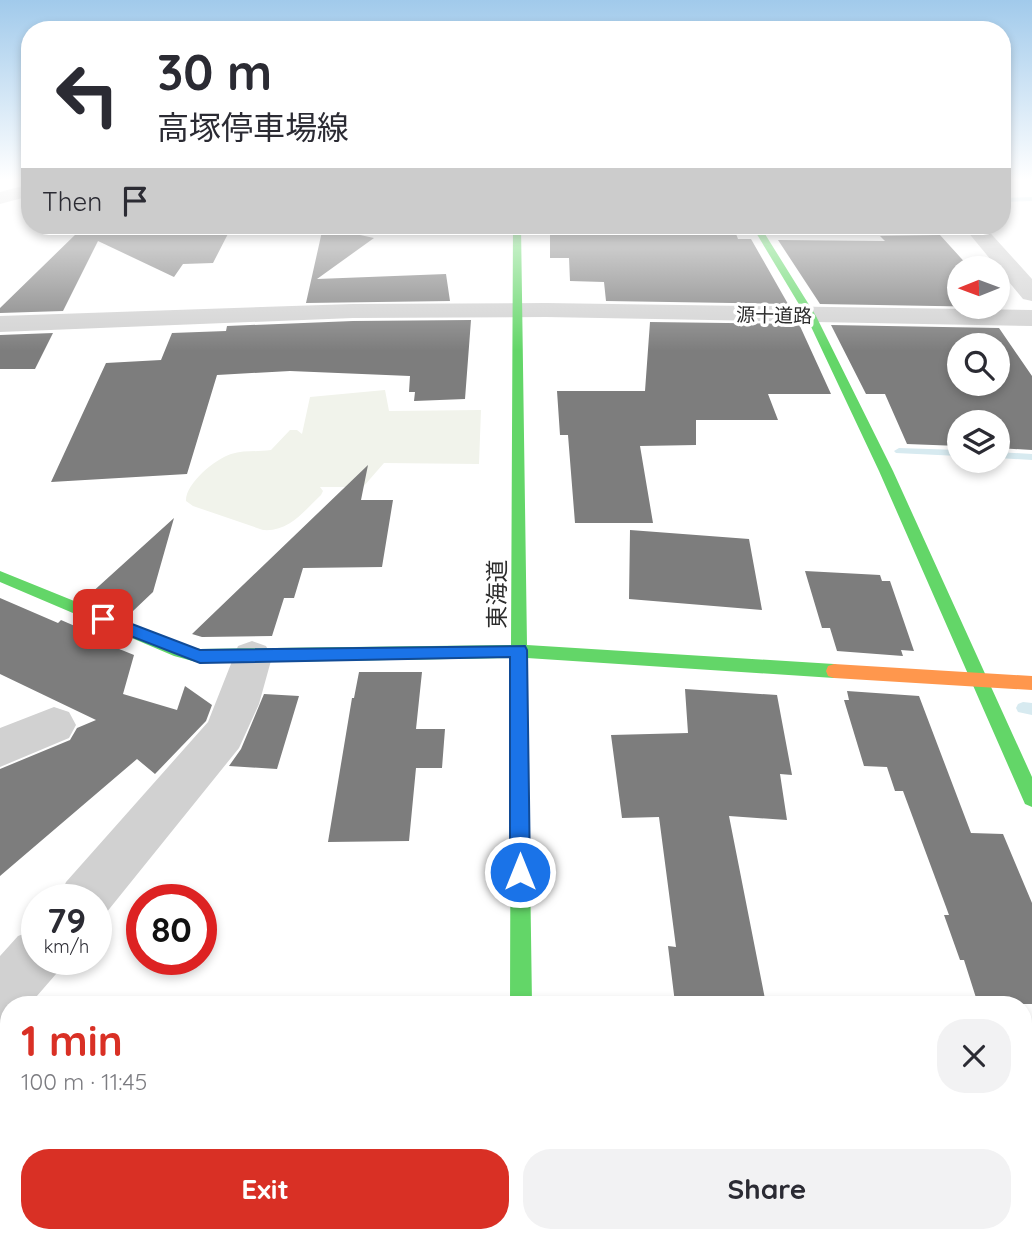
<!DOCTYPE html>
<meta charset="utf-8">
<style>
body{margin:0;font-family:Quicksand,"Noto Sans JP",sans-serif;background:#f2f2f3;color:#2b2b33;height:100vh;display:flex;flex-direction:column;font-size:26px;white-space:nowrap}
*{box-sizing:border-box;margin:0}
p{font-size:23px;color:#7c7c81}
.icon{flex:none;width:38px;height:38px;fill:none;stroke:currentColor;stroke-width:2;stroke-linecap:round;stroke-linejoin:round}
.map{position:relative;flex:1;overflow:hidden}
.sheet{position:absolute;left:0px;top:996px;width:1032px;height:247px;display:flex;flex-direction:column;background:#fff;border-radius:28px 28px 0 0;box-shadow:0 4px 10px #0003}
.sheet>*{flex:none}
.top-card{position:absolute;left:21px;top:21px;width:990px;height:214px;border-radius:28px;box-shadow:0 4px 10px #0003;background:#fff;color:#2b2b33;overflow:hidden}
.needle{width:46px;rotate:269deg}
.tools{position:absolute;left:947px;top:256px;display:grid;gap:14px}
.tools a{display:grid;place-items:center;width:63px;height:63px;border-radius:50%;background:#fff;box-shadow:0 4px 10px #0003;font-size:35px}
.speed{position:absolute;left:21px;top:884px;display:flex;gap:14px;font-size:35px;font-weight:700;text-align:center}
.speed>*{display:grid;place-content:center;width:91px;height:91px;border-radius:50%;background:#fff;box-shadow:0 4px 10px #0003;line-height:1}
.speed small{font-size:18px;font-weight:400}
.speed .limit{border:10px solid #d22;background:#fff;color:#111}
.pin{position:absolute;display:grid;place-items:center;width:60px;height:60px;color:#fff;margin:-30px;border-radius:14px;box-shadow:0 4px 10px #0006}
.me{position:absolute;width:77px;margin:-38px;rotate:0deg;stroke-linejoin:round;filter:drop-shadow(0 0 5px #0008)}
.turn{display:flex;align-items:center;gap:24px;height:147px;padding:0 21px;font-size:32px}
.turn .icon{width:91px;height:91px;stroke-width:2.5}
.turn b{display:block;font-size:49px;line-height:60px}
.then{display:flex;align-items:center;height:66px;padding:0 21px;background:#0003;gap:14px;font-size:26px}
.round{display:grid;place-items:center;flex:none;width:74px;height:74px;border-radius:28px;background:#f2f2f3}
.summary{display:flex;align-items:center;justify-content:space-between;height:119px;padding:0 21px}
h1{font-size:42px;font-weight:700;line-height:52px;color:#d93025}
.primary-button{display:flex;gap:14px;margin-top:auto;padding:14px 21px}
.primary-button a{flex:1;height:80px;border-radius:28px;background:#d93025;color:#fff;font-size:28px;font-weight:700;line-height:80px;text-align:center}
.primary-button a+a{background:#f2f2f3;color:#2b2b33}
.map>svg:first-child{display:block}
.green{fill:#f1f3eb}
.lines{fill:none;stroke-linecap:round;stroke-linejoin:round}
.stream{fill:#d7eaf0;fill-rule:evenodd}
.building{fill:#7d7d7d;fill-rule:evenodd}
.street{fill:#d1d1d1;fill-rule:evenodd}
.fast{fill:#63d668;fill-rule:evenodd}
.slow{fill:#ff974d;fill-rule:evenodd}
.jam{fill:#b3261e;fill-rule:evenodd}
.route{fill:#1a73e8;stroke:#114b97;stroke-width:2}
.labels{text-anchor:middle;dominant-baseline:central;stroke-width:7;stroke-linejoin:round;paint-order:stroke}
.far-street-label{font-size:19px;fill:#2c2c2c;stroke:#fff}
.street-label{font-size:23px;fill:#2c2c2c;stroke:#fff}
</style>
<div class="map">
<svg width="1032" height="1242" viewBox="0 0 1032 1242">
<rect width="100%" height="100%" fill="#fff"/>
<!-- green -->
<path class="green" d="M385,390l4,21 92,-1 -2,54 -95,-1 -21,24h-43l3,4 -2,4c-18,17 -32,37 -58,35l-70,-24 -7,-5c-1,-17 29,-42 45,-47 13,-4 27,-2 40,-4l19,-20h7l5,4 8,-37z"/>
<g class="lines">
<!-- stream -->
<path class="stream" d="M1032,197v4l-29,1v-4z
M899,448l60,2v6l-63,-3 -2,-2z
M998,452l34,2v6l-34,-2z
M1023,702l9,1v12l-14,-3 -2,-4 2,-4z"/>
</g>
<!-- building -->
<path class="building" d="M66,226h166l-19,37 -30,1 -9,13 -76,-36 -35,70 -63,2v-5l78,-76z
M550,226h183l5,13h13l37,65 -182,-3 -2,-19 -34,-1 -1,-23h-19z
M323,227l51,11 -57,41 129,-5 4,27 -144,2z
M940,235l30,33h-11v38h39v-5l5,6h-10l-173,-3 -42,-64 107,1 -5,-5z
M471,320l-6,79 -51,2 1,-9h-6l1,-16 -120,-5 -73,4 -30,99 -136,8 55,-119 55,-3 11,-27 54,-2 1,-5 126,-5z
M650,322l149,2 32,70h-63l10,26h-82v25l-56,1 13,77h-78l-7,-88h-8l-3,-44h88z
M831,325l168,3 33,48v74l-34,-2v-26h-39v24l-52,-2 -22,-50h-19zM959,345h39v38h-39z
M53,333l-18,36h-35v-34z
M368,465l-7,35h32l-11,67 -79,1 -9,30h-10l-12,38 -70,1 -10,-3z
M174,518l-21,74 -20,19 -44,-16z
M630,530l119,9 13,71 -133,-11z
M805,571l75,4 2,6h8l24,70 -13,-1 2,6 -66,-5 -7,-23h-8z
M0,598l58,25 3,-3 44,19 -3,3 32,13 -11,39 54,16 8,-24 27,19 -6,16 -51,53 -18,-15 -137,117v-107l70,-29 7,-12 19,-8 -96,-46z
M359,672h63l-6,57h29l-3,39h-26l-7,73 -81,1 24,-144h2z
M685,689l92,6 15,80 -12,-1 7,46 -58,-4 37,188 -91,-1 -7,-57 8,1 -17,-130 -37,1 -11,-83 77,-2z
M847,691l72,5 52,137 32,1 29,69v101h-54l-14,-44h-4l-16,-45h5l-46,-124h-8l-8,-24 -23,-1 -20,-66h5z
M264,694l35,2 -22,73 -48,-3 12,-17z"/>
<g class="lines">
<!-- street -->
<path class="street" d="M30,184v12l-30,8v-12z
M963,226h21l48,53v22l-9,-2z
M546,303l486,7v16l-486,-9 -193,1 -353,14v-16l353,-12z
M252,641l14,5 6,11 -13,47 -20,44 -137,170 -6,2v-20h-37l7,-18 142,-160 30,-76z
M54,707l15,5 7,13 -7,13 -69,29v-39z
M37,929v30h25l-6,15 -26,30h-21v17l-9,3v-68l18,-20z"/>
<!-- fast -->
<path class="fast" d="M513,226h8l6,419 307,19 6,2 2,5 -2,5 -6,2 -307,-20 5,346h-22l1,-346 -311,5 -26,-7 -174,-74v-11l183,74 17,4 311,-4z
M752,226h8l56,90 77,155 139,306v30l-7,-3 -146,-333 -73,-155z"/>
<!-- slow -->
<path class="slow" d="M834,664l198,12v14l-198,-12 -6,-2 -2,-5 2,-5z"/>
<!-- jam -->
<path class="jam" d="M509,1234h26v8h-26z"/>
</g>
<!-- sky -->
<linearGradient id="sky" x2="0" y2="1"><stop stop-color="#a1caeb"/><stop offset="0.51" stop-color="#fff"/><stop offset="1" stop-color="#fff" stop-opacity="0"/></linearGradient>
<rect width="1032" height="351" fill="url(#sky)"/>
<!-- route -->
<path class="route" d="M103,613l97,37 325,-4 2,4 3,222 -3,7 -7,3 -7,-3 -3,-7v-215l-310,6 -103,-40 -2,-4z"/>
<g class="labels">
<!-- far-street labels -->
<g class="far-street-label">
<text transform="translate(774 315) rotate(1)">源十道路</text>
</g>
<!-- street labels -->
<g class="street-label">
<text transform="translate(496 594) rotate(-90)">東海道</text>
</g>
</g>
</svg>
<div class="tools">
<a><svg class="needle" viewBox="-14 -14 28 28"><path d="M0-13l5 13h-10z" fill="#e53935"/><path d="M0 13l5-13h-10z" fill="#7c7c81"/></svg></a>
<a><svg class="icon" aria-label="search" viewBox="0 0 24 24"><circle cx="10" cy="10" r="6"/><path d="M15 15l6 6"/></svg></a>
<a><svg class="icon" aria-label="layers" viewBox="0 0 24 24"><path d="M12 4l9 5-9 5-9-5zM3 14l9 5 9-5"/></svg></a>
</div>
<div class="speed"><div>79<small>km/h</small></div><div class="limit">80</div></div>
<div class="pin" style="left:103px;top:619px;background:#d93025"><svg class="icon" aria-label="arrive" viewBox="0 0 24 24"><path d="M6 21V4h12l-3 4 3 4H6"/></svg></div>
<svg class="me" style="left:520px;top:872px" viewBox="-20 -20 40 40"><circle r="17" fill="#1a73e8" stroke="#fff" stroke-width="3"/><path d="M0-11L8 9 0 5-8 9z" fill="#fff"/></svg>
<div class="top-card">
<div class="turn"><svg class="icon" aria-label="left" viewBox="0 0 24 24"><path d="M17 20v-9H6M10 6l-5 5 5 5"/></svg><div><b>30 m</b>高塚停車場線</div></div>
<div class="then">Then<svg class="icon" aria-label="arrive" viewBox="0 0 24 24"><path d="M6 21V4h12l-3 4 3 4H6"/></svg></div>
</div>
<section class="sheet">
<div class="summary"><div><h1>1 min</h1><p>100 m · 11:45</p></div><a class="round"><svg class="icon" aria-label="close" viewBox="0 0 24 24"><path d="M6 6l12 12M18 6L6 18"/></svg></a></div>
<div class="primary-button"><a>Exit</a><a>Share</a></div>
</section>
</div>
